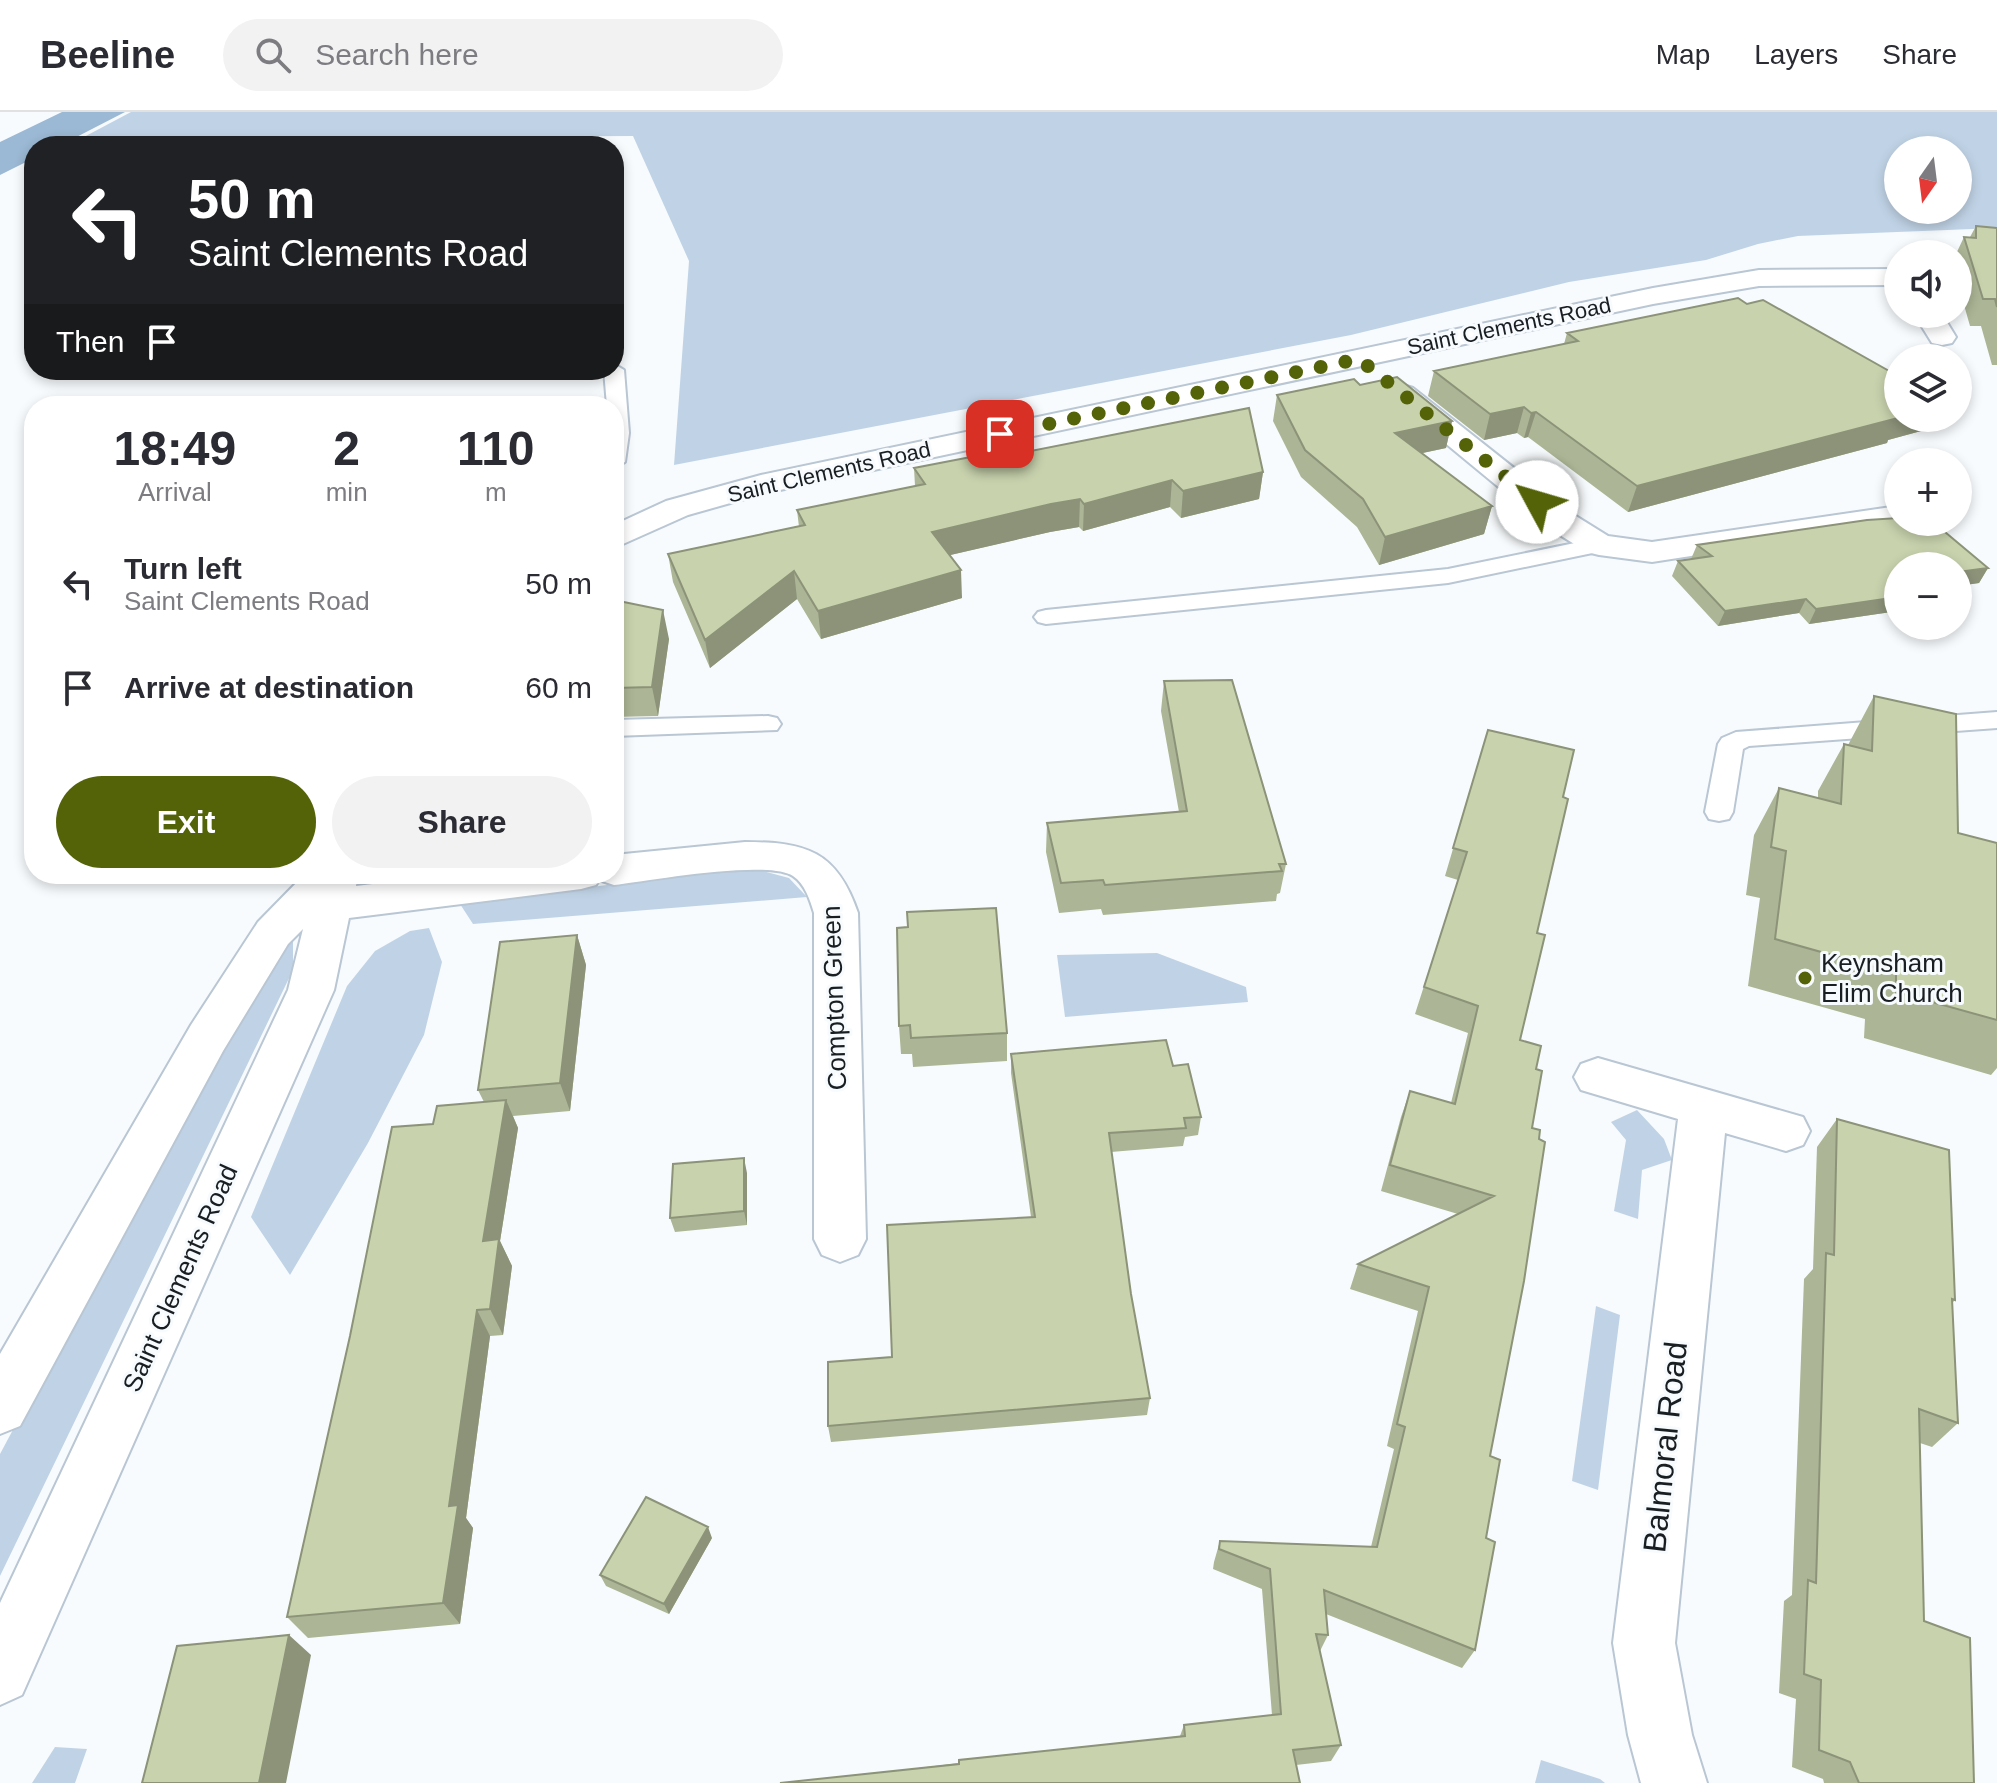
<!DOCTYPE html>
<meta charset="utf-8">
<style>
body{margin:0;font-family:Arial,sans-serif;background:#f2f2f3;color:#2b2b33;height:100vh;display:flex;flex-direction:column;font-size:30px;white-space:nowrap}
*{box-sizing:border-box;margin:0}
p{font-size:26px;color:#7c7c81}
.icon{flex:none;width:44px;height:44px;fill:none;stroke:currentColor;stroke-width:2;stroke-linecap:round;stroke-linejoin:round}
.map{position:relative;flex:1;overflow:hidden}
.panel{position:absolute;left:24px;top:284px;width:600px;height:488px;display:flex;flex-direction:column;background:#fff;border-radius:32px;box-shadow:0 4px 12px #0003}
.panel>*{flex:none}
.top-card{position:absolute;left:24px;top:24px;width:600px;height:244px;border-radius:32px;box-shadow:0 4px 12px #0003;background:#202124;color:#fff;overflow:hidden}
.needle{width:52px;rotate:194deg}
.buttons{position:absolute;left:1884px;top:24px;display:grid;gap:16px}
.buttons a{display:grid;place-items:center;width:88px;height:88px;border-radius:50%;background:#fff;box-shadow:0 4px 12px #0003;font-size:40px}
.pin{position:absolute;display:grid;place-items:center;width:68px;height:68px;color:#fff;margin:-34px;border-radius:16px;box-shadow:0 4px 12px #0006}
.me{position:absolute;width:88px;margin:-44px;rotate:309deg;stroke-linejoin:round;filter:drop-shadow(0 0 6px #0008)}
.turn{display:flex;align-items:center;gap:28px;height:168px;padding:0 32px;font-size:36px}
.turn .icon{width:104px;height:104px;stroke-width:2.5}
.turn b{display:block;font-size:56px;line-height:68px}
.then{display:flex;align-items:center;height:76px;padding:0 32px;background:#0003;gap:16px;font-size:30px}
.eta{display:flex;justify-content:space-evenly;align-items:center;height:136px;text-align:center}
.eta b{font-size:48px;font-weight:700;line-height:56px}
.action{display:flex;gap:16px;margin-top:auto;padding:16px 32px}
.action a{flex:1;height:92px;border-radius:48px;background:#546308;color:#fff;font-size:32px;font-weight:700;line-height:92px;text-align:center}
.action a+a{background:#f2f2f3;color:#2b2b33}
ul{padding:0;list-style:none}
li{display:flex;align-items:center;gap:24px;height:104px;padding:0 32px}
li div{flex:1}
li b{display:block;font-size:30px}
li em{font-style:normal}
header{display:flex;align-items:center;gap:48px;box-sizing:border-box;height:112px;padding:0 40px;background:#fff;border-bottom:2px solid #e1e1e2}
header strong{font-size:38px}
nav{display:flex;gap:44px;margin-inline-start:auto;font-size:28px}
.search{width:560px;height:72px;background:#f2f2f3;display:flex;align-items:center;gap:20px;box-sizing:border-box;padding:0 28px;border-radius:44px;color:#7c7c81;font-size:30px}
.map>svg:first-child{display:block}
.green{fill:#c0d3e6;fill-rule:evenodd}
.water{fill:#9bb8d4}
.lines{fill:none;stroke-linecap:round;stroke-linejoin:round}
.service-casing{stroke:#b9c6d4;stroke-width:4}
.minor-casing{stroke:#b9c6d4;stroke-width:4}
.service{fill:#fff;fill-rule:evenodd}
.minor{fill:#fff;fill-rule:evenodd}
.wall{fill:#acb595}
.shaded-wall{fill:#8c9379}
.building{fill:#c8d2ad;stroke:#8c9379;stroke-width:2}
.route{stroke:#546308;stroke-width:14;stroke-dasharray:0 25.2}
.poi-dot{fill:#546308;stroke:#f8fbfd;stroke-width:3}
.labels{text-anchor:middle;dominant-baseline:central;stroke-width:6;stroke-linejoin:round;paint-order:stroke}
.far-street-label{font-size:22px;fill:#191e23;stroke:#f8fbfd}
.poi-label{font-size:26px;fill:#191e23;stroke:#f8fbfd;text-anchor:start}
.street-label{font-size:26px;fill:#191e23;stroke:#f8fbfd}
.near-street-label{font-size:32px;fill:#191e23;stroke:#f8fbfd}
</style>
<header>
<strong>Beeline</strong>
<div class="search"><svg class="icon" aria-label="search" viewBox="0 0 24 24"><circle cx="10" cy="10" r="6"/><path d="M15 15l6 6"/></svg>Search here</div>
<nav><a>Map</a><a>Layers</a><a>Share</a></nav>
</header>
<div class="map">
<svg width="1997" height="1671" viewBox="0 0 1997 1671">
<rect width="100%" height="100%" fill="#f8fbfd"/>
<!-- green -->
<path class="green" d="M131,0h1866v116l-199,8 -40,8 -52,16 -137,22 -218,53 -677,130 15,-204 -56,-125 -286,2 -100,8h-180zM1898,38h60v60h-60z
M731,757h25l33,9 18,19 -334,27 -13,-20z
M429,816l13,34 -18,73 -56,108 -78,132 -39,-58 96,-231 28,-35 35,-20z
M293,819v39l-293,606v-122l261,-488z
M1157,841l89,34 2,15 -183,15 -8,-62z
M1637,998l27,29 8,21 -30,10 -4,49 -24,-8 12,-71 -15,-18z
M1596,1194l24,9 -22,175 -26,-9z
M55,1635l32,2 -12,34h-43z
M1541,1648l59,19 5,4h-70z"/>
<!-- water -->
<path class="water" d="M62,0h63l-66,34h-25v12l-34,17v-33z"/>
<g class="lines">
<defs>
<path id="service" d="M614,252l10,6 5,63 -4,29 -11,6v-62h-7l-3,-36h10z
M1599,426l8,2 3,5 -3,5 -159,33 -402,41 -8,-2 -4,-5 4,-5 8,-2 402,-41z
M1997,600v16l-248,18 -6,3 -10,63 -4,7 -10,2 -10,-2 -4,-7 13,-68 4,-6 14,-6z
M768,604l9,2 4,6 -4,6 -163,6v-16z"/>
<path id="minor" d="M1898,157v16l-139,1 -106,18 -887,189 -78,22 -74,33v-23l52,-24 95,-26 892,-187 106,-18z
M1914,202h28l14,23 -4,6 -10,2 -10,-2z
M1403,273l10,3 158,125 37,23 44,6 246,-36v16h12l-258,40 -53,-7 -12,-3 -40,-25 -154,-127 -5,-6 5,-6z
M745,730c61,0 92,9 113,71l8,326 -8,16 -18,7 -18,-7 -8,-16v-326c-4,-13 -9,-29 -21,-37 -26,-17 -145,5 -179,9l-15,-5 -3,5 -15,4 -232,29 -15,72 -312,705 -22,10v-102l288,-613 15,-61 -15,15 -65,107 -203,375 -20,8v-80l191,-329 67,-103 47,-48h53l-2,12 99,-12h159v-19z
M1598,946l205,59 7,14 -7,14 -17,6 -61,-18 -50,510 17,92 15,48h-66l-13,-48 -15,-92 65,-524 -97,-29 -7,-13 7,-13z"/>
</defs>
<!-- service casing -->
<use href="#service" class="service-casing"/>
<!-- minor casing -->
<use href="#minor" class="minor-casing"/>
<!-- service -->
<use href="#service" class="service"/>
<!-- minor -->
<use href="#minor" class="minor"/>
</g>
<!-- wall -->
<path class="wall" d="M1976,114l21,2v137h-5l-11,-39h-11l-12,-42v-30h-2l8,-17h6z
M1567,221l331,85h39l-5,10 -44,12 -1,3 -259,69 -100,-75 -4,1 -7,-5 -33,7 -56,-44 6,-25 130,-27z
M1360,273l92,36 -6,27 -24,5 70,53 -8,28 -105,31 -22,-38 -56,-50 -28,-56 4,-26z
M1021,341l242,19 -4,27 -78,19 -11,-11 -87,24 -4,-4 -29,5 -100,23 12,43 -141,41 -24,-40 -87,69 -37,-86 -5,-28 131,-27 -2,-17 118,-24 -1,-18z
M1697,433l291,23 -9,15 -21,3v-20h-60v45l-89,13 -10,-11 -81,13 -46,-50 6,-15 13,-2z
M614,488l55,39 -11,77 -44,1z
M1164,569l122,183 -6,29 -3,1 -1,7 -173,14 -2,-6 -42,4 -13,-61 1,-29 132,-11 -18,-101z
M1874,584l84,137 39,10v225l-6,7 -127,-37 1,-19 -117,-33 12,-88 -14,-3 8,-60 25,-47 39,10v-7l26,-47 4,1z
M1488,618l75,67 -26,136 -17,107 16,29 -4,59 -42,328 -4,82 -11,112 -13,18 -136,-54 2,21 -8,16 21,94 -10,16 -35,4 -459,13 343,-42 4,-11 88,-10 -10,-126 -49,-20 1,-7 6,-21 151,6 23,-98 -7,-3 31,-135 -68,-22 8,-25 100,-50 -77,-23 20,-74 9,-26 41,12 17,-70 -53,-19 43,-134 -13,-4z
M897,816l110,105v28l-94,6 -1,-13h-11l-2,-28z
M577,823l9,30 -16,146 -57,5 5,12 -18,113 12,25 -9,69 -13,1 -24,182 7,10 -13,96 -152,14 -21,-21 146,-493 51,-22 -6,-12z
M1011,942l162,12 28,51 -3,18 -13,2 -2,9 -72,6 20,142 19,104 -3,17 -316,27 -3,-16 64,-69 139,-140 -20,-144z
M1837,1007l118,181 -3,3 6,120 -26,24 -12,-4 4,178 50,162h-150l-1,-4 -31,-12 4,-68 -17,-6 5,-92 8,-6 12,-316 9,-10 4,-122z
M747,1061v52l-72,7 -5,-14z
M712,1426l-43,76 -63,-28 -6,-11z"/>
<!-- shaded-wall -->
<path class="shaded-wall" d="M1524,295l-7,26 -33,7 6,-26z
M1536,300l-8,25 -4,1 7,-25z
M1898,304v2h39l-5,10 -44,12 -1,3 -259,69 9,-26z
M1452,309l-6,27 -56,12 5,-27z
M1263,360l-4,27 -78,19 2,-27z
M1172,368l-2,27 -87,24 1,-27z
M1080,387l-1,28 -29,5 -117,27 -1,-27 119,-28z
M1492,394l-8,28 -105,31 6,-28z
M1988,456l-9,15 -21,3v-14z
M961,458l1,28 -141,41 -3,-28z
M794,459l3,28 -87,69 -5,-28z
M1898,485v14l-89,13 7,-15z
M1806,487l-7,14 -81,13 7,-15z
M663,498l6,29 -11,77 -6,-29z
M577,823l9,30 -16,146 -10,-28z
M506,988l12,28 -18,113 12,25 -9,69 -13,-26 -7,-68z
M744,1046l3,15v52l-3,-14z
M477,1198l13,26 -24,182 7,10 -13,96 -17,-21 6,-97z
M708,1415l4,11 -43,76 -5,-10z
M289,1523l22,20 -25,128h-27z"/>
<!-- building -->
<path class="building" d="M1976,114l21,2v79l-2,-8h-12l-19,-62 12,1z
M1738,186l9,6 16,-4 135,76v40h-2l2,2 -261,68 -101,-74 -5,1 -7,-6 -34,7 -56,-43 144,-30 -11,-8z
M1397,265l55,44 -57,12 97,73 -107,31 -22,-38 -58,-49 -28,-55 77,-16 6,6z
M1249,296l14,64 -80,19 -11,-11 -88,24 -4,-5 -29,5 -119,28 29,38 -143,41 -24,-40 -89,69 -37,-86 137,-29 -8,-15 128,-26 -11,-16 103,-20 4,5z
M1898,406v4h35l55,46 -30,4v-6h-60v31l-82,12 -10,-10 -81,12 -47,-50 34,-5 -15,-11 170,-25z
M614,488l49,10 -11,77 -38,1z
M1232,568l54,184h-7l3,7 -177,14 -2,-5 -42,3 -14,-60 140,-12 -23,-130z
M1874,584l82,18 2,119 39,10v177l-101,-28v-19l-121,-34 11,-88 -15,-4 8,-59 62,16 3,-60 28,7z
M1488,618l86,20 -11,47 5,2 -31,134 8,2 -25,105 21,6 -5,23 6,2 -10,57 8,2 -1,9 6,3 -21,139 -34,175 10,4 -14,78 9,4 -20,108 -151,-60 4,45 -12,-1 25,111 -48,5 7,33h-520l179,-19v-4l226,-24 -1,-11 97,-11 -11,-145 -51,-20 1,-8 157,6 28,-120 -8,-3 32,-137 -71,-23 136,-68 -104,-31 20,-74 45,13 23,-98 -54,-19 43,-135 -14,-4z
M996,796l11,125 -96,5 -1,-13 -11,1 -2,-98 11,-1 -1,-15z
M577,823l-17,148 -82,7 22,-148z
M1166,928l7,26 15,-2 13,53 -17,1 2,10 -77,5 22,161 19,104 -322,28v-64l64,-5 -5,-132 148,-8 -24,-163z
M506,988l-23,141 16,-2 -9,70 -13,1 -28,196 9,-1 -15,98 -156,14 63,-281 42,-209 41,-3 4,-18z
M1837,1007l112,31 6,150 -3,-1 6,124 -39,-14 5,212 46,17 4,145h-115l-9,-21 -31,-12 2,-70 -17,-6 4,-94 8,3 10,-330 8,2z
M744,1046v53l-74,7 3,-54z
M646,1385l62,30 -44,77 -64,-29z
M289,1523l-30,148h-117l35,-137z"/>
<g class="lines">
<!-- route -->
<path class="route" d="M1000,322l359,-75 178,143"/>
</g>
<!-- markers -->
<circle class="poi-dot" cx="1805" cy="866" r="8"/>
<g class="labels">
<!-- far-street labels -->
<g class="far-street-label">
<text transform="translate(1509 214) rotate(-12)">Saint Clements Road</text>
<text transform="translate(829 360) rotate(-13)">Saint Clements Road</text>
</g>
<!-- poi labels -->
<g class="poi-label">
<text x="1821" y="851">Keynsham<tspan x="1821" dy="30">Elim Church</tspan></text>
</g>
<!-- street labels -->
<g class="street-label">
<text transform="translate(834 886) rotate(-92)">Compton Green</text>
<text transform="translate(180 1166) rotate(-66)">Saint Clements Road</text>
</g>
<!-- near-street labels -->
<g class="near-street-label">
<text transform="translate(1665 1335) rotate(-84)">Balmoral Road</text>
</g>
</g>
</svg>
<div class="buttons">
<a><svg class="needle" viewBox="-14 -14 28 28"><path d="M0-13l5 13h-10z" fill="#e53935"/><path d="M0 13l5-13h-10z" fill="#7c7c81"/></svg></a>
<a><svg class="icon" aria-label="sound" viewBox="0 0 24 24"><path d="M4 9h4l5-4v14l-5-4H4zM17 9q2 3 0 6"/></svg></a>
<a><svg class="icon" aria-label="layers" viewBox="0 0 24 24"><path d="M12 4l9 5-9 5-9-5zM3 14l9 5 9-5"/></svg></a>
<a>+</a>
<a>−</a>
</div>
<div class="pin" style="left:1000px;top:322px;background:#d93025"><svg class="icon" aria-label="arrive" viewBox="0 0 24 24"><path d="M6 21V4h12l-3 4 3 4H6"/></svg></div>
<svg class="me" style="left:1537px;top:390px" viewBox="-20 -20 40 40"><circle r="19" fill="#fff"/><path d="M0-13L10 11 0 6-10 11z" fill="#546308"/></svg>
<div class="top-card">
<div class="turn"><svg class="icon" aria-label="left" viewBox="0 0 24 24"><path d="M17 20v-9H6M10 6l-5 5 5 5"/></svg><div><b>50 m</b>Saint Clements Road</div></div>
<div class="then">Then<svg class="icon" aria-label="arrive" viewBox="0 0 24 24"><path d="M6 21V4h12l-3 4 3 4H6"/></svg></div>
</div>
<section class="panel">
<div class="eta">
<div><b>18:49</b><p>Arrival</p></div>
<div><b>2</b><p>min</p></div>
<div><b>110</b><p>m</p></div>
</div>
<ul>
<li><svg class="icon" aria-label="left" viewBox="0 0 24 24"><path d="M17 20v-9H6M10 6l-5 5 5 5"/></svg><div><b>Turn left</b><p>Saint Clements Road</p></div><em>50 m</em></li>
<li><svg class="icon" aria-label="arrive" viewBox="0 0 24 24"><path d="M6 21V4h12l-3 4 3 4H6"/></svg><div><b>Arrive at destination</b></div><em>60 m</em></li>
</ul>
<div class="action"><a>Exit</a><a>Share</a></div>
</section>
</div>
